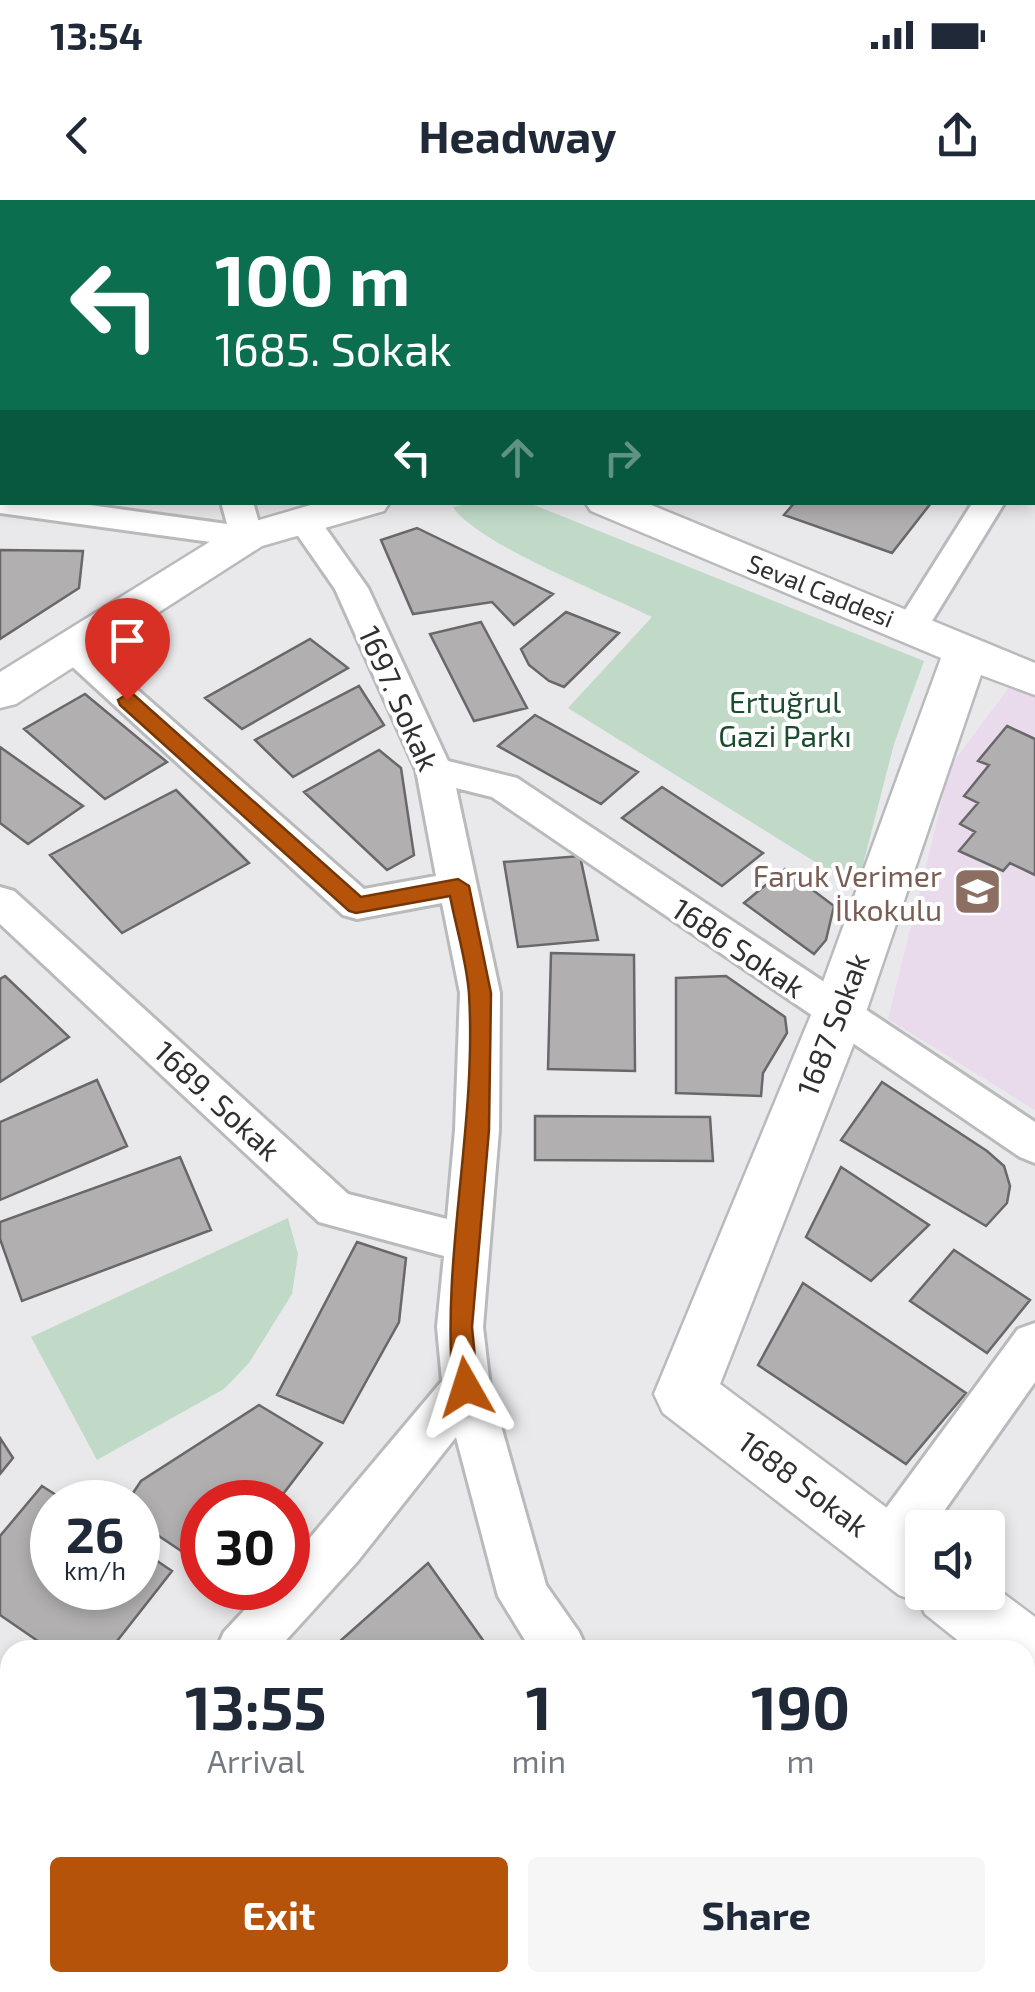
<!DOCTYPE html>
<meta charset="utf-8">
<style>
body{margin:0;font-family:"Exo 2",sans-serif;background:#f6f6f7;color:#1f2937;height:100vh;display:flex;flex-direction:column;font-size:38px;white-space:nowrap}
*{box-sizing:border-box;margin:0}
p{font-size:32px;color:#747a83}
.icon{flex:none;width:55px;height:55px;fill:none;stroke:currentColor;stroke-width:2;stroke-linecap:round;stroke-linejoin:round}
.map{position:relative;flex:1;overflow:hidden}
.panel{position:absolute;left:0px;top:1440px;width:1035px;height:352px;display:flex;flex-direction:column;background:#fff;border-radius:30px 30px 0 0;box-shadow:0 5px 15px #0003}
.panel>*{flex:none}
.guide{position:absolute;left:0px;top:0px;width:1035px;height:305px;box-shadow:0 5px 15px #0003;background:#0b6e4f;color:#fff;overflow:hidden}
.fabs{position:absolute;left:905px;top:1310px;display:grid;gap:20px}
.fabs a{display:grid;place-items:center;width:100px;height:100px;border-radius:10px;background:#fff;box-shadow:0 5px 15px #0003;font-size:50px}
.speed{position:absolute;left:30px;top:1280px;display:flex;gap:20px;font-size:50px;font-weight:700;text-align:center}
.speed>*{display:grid;place-content:center;width:130px;height:130px;border-radius:50%;background:#fff;box-shadow:0 5px 15px #0003;line-height:1}
.speed small{font-size:25px;font-weight:400}
.speed .limit{border:15px solid #d22;background:#fff;color:#111}
.pin{position:absolute;display:grid;place-items:center;width:85px;height:85px;color:#fff;margin:-102px -42px;border-radius:50% 50% 50% 0;rotate:-45deg;box-shadow:0 0 10px #0007}
.pin .icon{rotate:45deg}
.me{position:absolute;width:110px;margin:-55px;rotate:354deg;stroke-linejoin:round;filter:drop-shadow(0 0 8px #0008)}
.turn{display:flex;align-items:center;gap:35px;height:210px;padding:0 50px;font-size:45px}
.turn .icon{width:130px;height:130px;stroke-width:2.5}
.turn b{display:block;font-size:70px;line-height:85px}
.lanes{display:flex;align-items:center;height:95px;padding:0 50px;background:#0003;justify-content:center;gap:50px;direction:ltr}
.lanes .off{opacity:.35}
.eta{display:flex;justify-content:space-evenly;align-items:center;height:170px;text-align:center}
.eta b{font-size:60px;font-weight:700;line-height:70px}
.action{display:flex;gap:20px;margin-top:auto;padding:20px 50px}
.action a{flex:1;height:115px;border-radius:10px;background:#b45309;color:#fff;font-size:40px;font-weight:700;line-height:115px;text-align:center}
.action a+a{background:#f6f6f7;color:#1f2937}
.status{display:flex;justify-content:space-between;align-items:center;height:70px;padding:0 50px;background:#fff;direction:ltr}
.status svg{height:28px;fill:currentColor}
header{display:flex;justify-content:space-between;align-items:center;height:130px;padding:0 50px;background:#fff;font-size:45px;font-weight:700}
.map>svg:first-child{display:block}
.education{fill:#e9daec}
.green{fill:#c1dac8}
.building{fill:#b1afb0;stroke:#696769;stroke-width:2.5}
.lines{fill:none;stroke-linecap:round;stroke-linejoin:round}
.street-casing{stroke:#b9babc;stroke-width:6}
.secondary-casing{stroke:#b9babc;stroke-width:5}
.street{fill:#fff;fill-rule:evenodd}
.secondary{fill:#fff;fill-rule:evenodd}
.route{fill:#b45309;stroke:#753606;stroke-width:2.5}
.labels{text-anchor:middle;dominant-baseline:central;stroke-width:8;stroke-linejoin:round;paint-order:stroke}
.far-street-label{font-size:25px;fill:#303031;stroke:#fff}
.street-label{font-size:30px;fill:#303031;stroke:#fff}
.park-label{font-size:30px;fill:#1c4c30;stroke:#fff}
.education-label{font-size:30px;fill:#785e54;stroke:#fff;text-anchor:end}
</style>
<div class="status"><b>13:54</b><svg viewBox="0 0 49 12"><path d="M0 12V9h3v3zM5 12V6h3v6zM10 12V3h3v9zM15 12V0h3v12zM26 1h20v11H26zM47 4h2v5h-2z"/></svg></div>
<header><svg class="icon" aria-label="back" viewBox="0 0 24 24"><path d="M15 5l-7 7 7 7"/></svg>Headway<svg class="icon" aria-label="share" viewBox="0 0 24 24"><path d="M12 15V3M7 8l5-5 5 5M5 13v7h14v-7"/></svg></header>
<div class="map">
<svg width="1035" height="1792" viewBox="0 0 1035 1792">
<rect width="100%" height="100%" fill="#e9e9ec"/>
<!-- education -->
<path class="education" d="M1010,486l25,11v413l-147,-91 63,-254z"/>
<!-- green -->
<path class="green" d="M473,303h56l395,158 -30,83 -37,144 -289,-180 84,-91c-45,-23 -175,-73 -199,-110z
M288,1018l10,36 -6,40 -43,69 -25,26 -127,71 -66,-123z"/>
<!-- building -->
<path class="building" d="M698,0h104l-105,2z
M1035,0v53l-3,-51 -46,-1z
M795,302h135l1,1 -39,50 -108,-38z
M417,328l136,66 -39,31 -22,-23 -79,12 -32,-74z
M0,350l83,1 -4,37 -79,51z
M566,412l53,21 -55,54 -15,-6 -20,-16 -8,-16z
M481,422l46,86 -53,13 -44,-87z
M310,439l38,29 -106,61 -37,-31z
M359,486l25,39 -91,52 -38,-37z
M85,494l82,68 -62,37 -81,-70z
M535,515l103,57 -37,32 -103,-58z
M1007,526l28,13v136l-25,-12 -7,8 -44,-20 16,-19 -15,-8 18,-21 -14,-7 25,-31 -11,-4z
M0,547l83,59 -55,38 -28,-21z
M379,550l22,18 13,87 -27,15 -83,-78z
M662,587l101,66 -41,33 -100,-68z
M176,590l73,73 -127,70 -72,-78z
M580,656l18,84 -80,7 -14,-85z
M785,669l49,37 -8,34 -12,14 -70,-51z
M551,753l83,2 1,116 -87,-2z
M5,776l64,61 -69,45v-103z
M726,776l59,41 2,16 -24,40 -2,23 -85,-3v-115z
M97,880l30,66 -127,54v-78z
M882,882l105,69 17,15 6,20 -3,17 -21,23 -145,-86z
M535,916l175,1 3,44 -178,-1z
M180,957l31,73 -189,71 -22,-62v-17z
M841,967l88,58 -58,56 -65,-44z
M357,1042l49,16 -7,64 -56,101 -66,-28z
M954,1050l76,50 -43,53 -77,-52z
M803,1083l163,110 -60,71 -148,-99z
M259,1205l63,38 -45,59h-75v63l-64,-43v-20h-11l14,-21z
M0,1238l13,20 -13,16z
M42,1286l25,16h-15v86h86v-40l34,23 -62,79h-59l-51,-35v-79z
M428,1363l62,87h-160z
M10,1724v37l-10,-15v-14z
M24,1782h59l-12,10h-41z
M159,1782h96l5,10h-112z"/>
<g class="lines">
<defs>
<path id="street" d="M482,0h47l2,2h-47z
M0,56h2v16h-2z
M0,147h2v18h-2z
M1032,220h3l-3,22z
M0,293l2,9h66l159,22 -6,-22h32l10,35 -4,7 -12,3 -247,-34z
M973,302h32l-81,132 -12,3 -12,-3 -5,-8z
M303,310l12,3 53,75 80,173 69,17 518,344v41l-15,-6 -528,-360 -36,-9 44,205 -1,137 -16,197 7,60 56,198 33,47 8,18h-56l-33,-54 -42,-159 -99,125 -80,88h-61l8,-18 41,-44h23v-24l154,-183 -5,-54 7,-71 -125,-34 -319,-298v-37l14,4 334,303 99,25 8,-89 5,-137 -18,-90 -85,16 -14,-4 -290,-266 5,-8 12,-3 12,3 282,248 72,-13 -20,-106 -81,-181 -48,-69 4,-7z
M1035,1123v59l-103,146h-10c0,22 -14,35 -34,43l-18,-7 -7,-17 7,-17 148,-201z
M0,1502l10,4v59l-10,-4z
M10,1634v61l-10,4v-61z
M744,1782h60l4,10h-60z"/>
<path id="secondary" d="M321,302h69l-6,9 -122,35 -246,158 -16,4v-36l232,-144z
M585,302h59l391,161v32l-54,-20 -116,340 -145,369 202,150v58h66v-10l47,35v61l-10,4v-32h-55l-45,-36 -5,-11 -21,-8 -236,-182 -9,-19 157,-379 130,-357 -350,-147z"/>
</defs>
<!-- street casing -->
<use href="#street" class="street-casing"/>
<!-- secondary casing -->
<use href="#secondary" class="secondary-casing"/>
<!-- street -->
<use href="#street" class="street"/>
<!-- secondary -->
<use href="#secondary" class="secondary"/>
</g>
<!-- route -->
<path class="route" d="M127,494l7,1 227,202 97,-18 11,7 22,107 -2,137 -17,197 6,60 -3,8 -9,4 -9,-4 -4,-8c-12,-131 24,-261 16,-393 -2,-32 -13,-66 -19,-98l-94,17 -7,-2 -229,-206 -2,-5z"/>
<!-- icons -->
<defs>
<symbol id="school-square" viewBox="-11 -11 22 22"><rect x="-9" y="-9" width="18" height="18" rx="4" fill="#8d6e63" stroke="#fff"/><path d="M0-5L7-2L0 1L-7-2ZM-4 1L0 2.5L4 1V4Q0 6-4 4Z" fill="#fff"/></symbol>
</defs>
<g fill-rule="evenodd">
<use href="#school-square" x="950" y="664" width="55" height="55"/>
</g>
<g class="labels">
<!-- far-street labels -->
<g class="far-street-label">
<text transform="translate(821 390) rotate(22)">Seval Caddesi</text>
</g>
<!-- street labels -->
<g class="street-label">
<text transform="translate(400 498) rotate(66)">1697. Sokak</text>
<text transform="translate(739 747) rotate(34)">1686 Sokak</text>
<text transform="translate(832 824) rotate(-69)">1687 Sokak</text>
<text transform="translate(218 900) rotate(43)">1689. Sokak</text>
<text transform="translate(804 1283) rotate(37)">1688 Sokak</text>
</g>
<!-- park labels -->
<g class="park-label">
<text x="785" y="501">Ertuğrul<tspan x="785" dy="34">Gazi Parkı</tspan></text>
</g>
<!-- education labels -->
<g class="education-label">
<text x="942" y="675">Faruk Verimer<tspan x="942" dy="34">İlkokulu</tspan></text>
</g>
</g>
</svg>
<div class="fabs">
<a><svg class="icon" aria-label="sound" viewBox="0 0 24 24"><path d="M4 9h4l5-4v14l-5-4H4zM17 9q2 3 0 6"/></svg></a>
</div>
<div class="speed"><div>26<small>km/h</small></div><div class="limit">30</div></div>
<div class="pin" style="left:127px;top:500px;background:#d93025"><svg class="icon" aria-label="arrive" viewBox="0 0 24 24"><path d="M6 21V4h12l-3 4 3 4H6"/></svg></div>
<svg class="me" style="left:466px;top:1187px" viewBox="-20 -20 40 40"><path d="M0-17L14 15 0 8-14 15z" fill="#b45309" stroke="#fff" stroke-width="4"/></svg>
<div class="guide">
<div class="turn"><svg class="icon" aria-label="left" viewBox="0 0 24 24"><path d="M17 20v-9H6M10 6l-5 5 5 5"/></svg><div><b>100 m</b>1685. Sokak</div></div>
<div class="lanes"><svg class="icon" aria-label="left" viewBox="0 0 24 24"><path d="M17 20v-9H6M10 6l-5 5 5 5"/></svg><svg class="icon off" aria-label="ahead" viewBox="0 0 24 24"><path d="M12 20V5M6 11l6-6 6 6"/></svg><svg class="icon off" aria-label="right" viewBox="0 0 24 24"><path d="M7 20v-9h11M14 6l5 5-5 5"/></svg></div>
</div>
<section class="panel">
<div class="eta">
<div><b>13:55</b><p>Arrival</p></div>
<div><b>1</b><p>min</p></div>
<div><b>190</b><p>m</p></div>
</div>
<div class="action"><a>Exit</a><a>Share</a></div>
</section>
</div>
